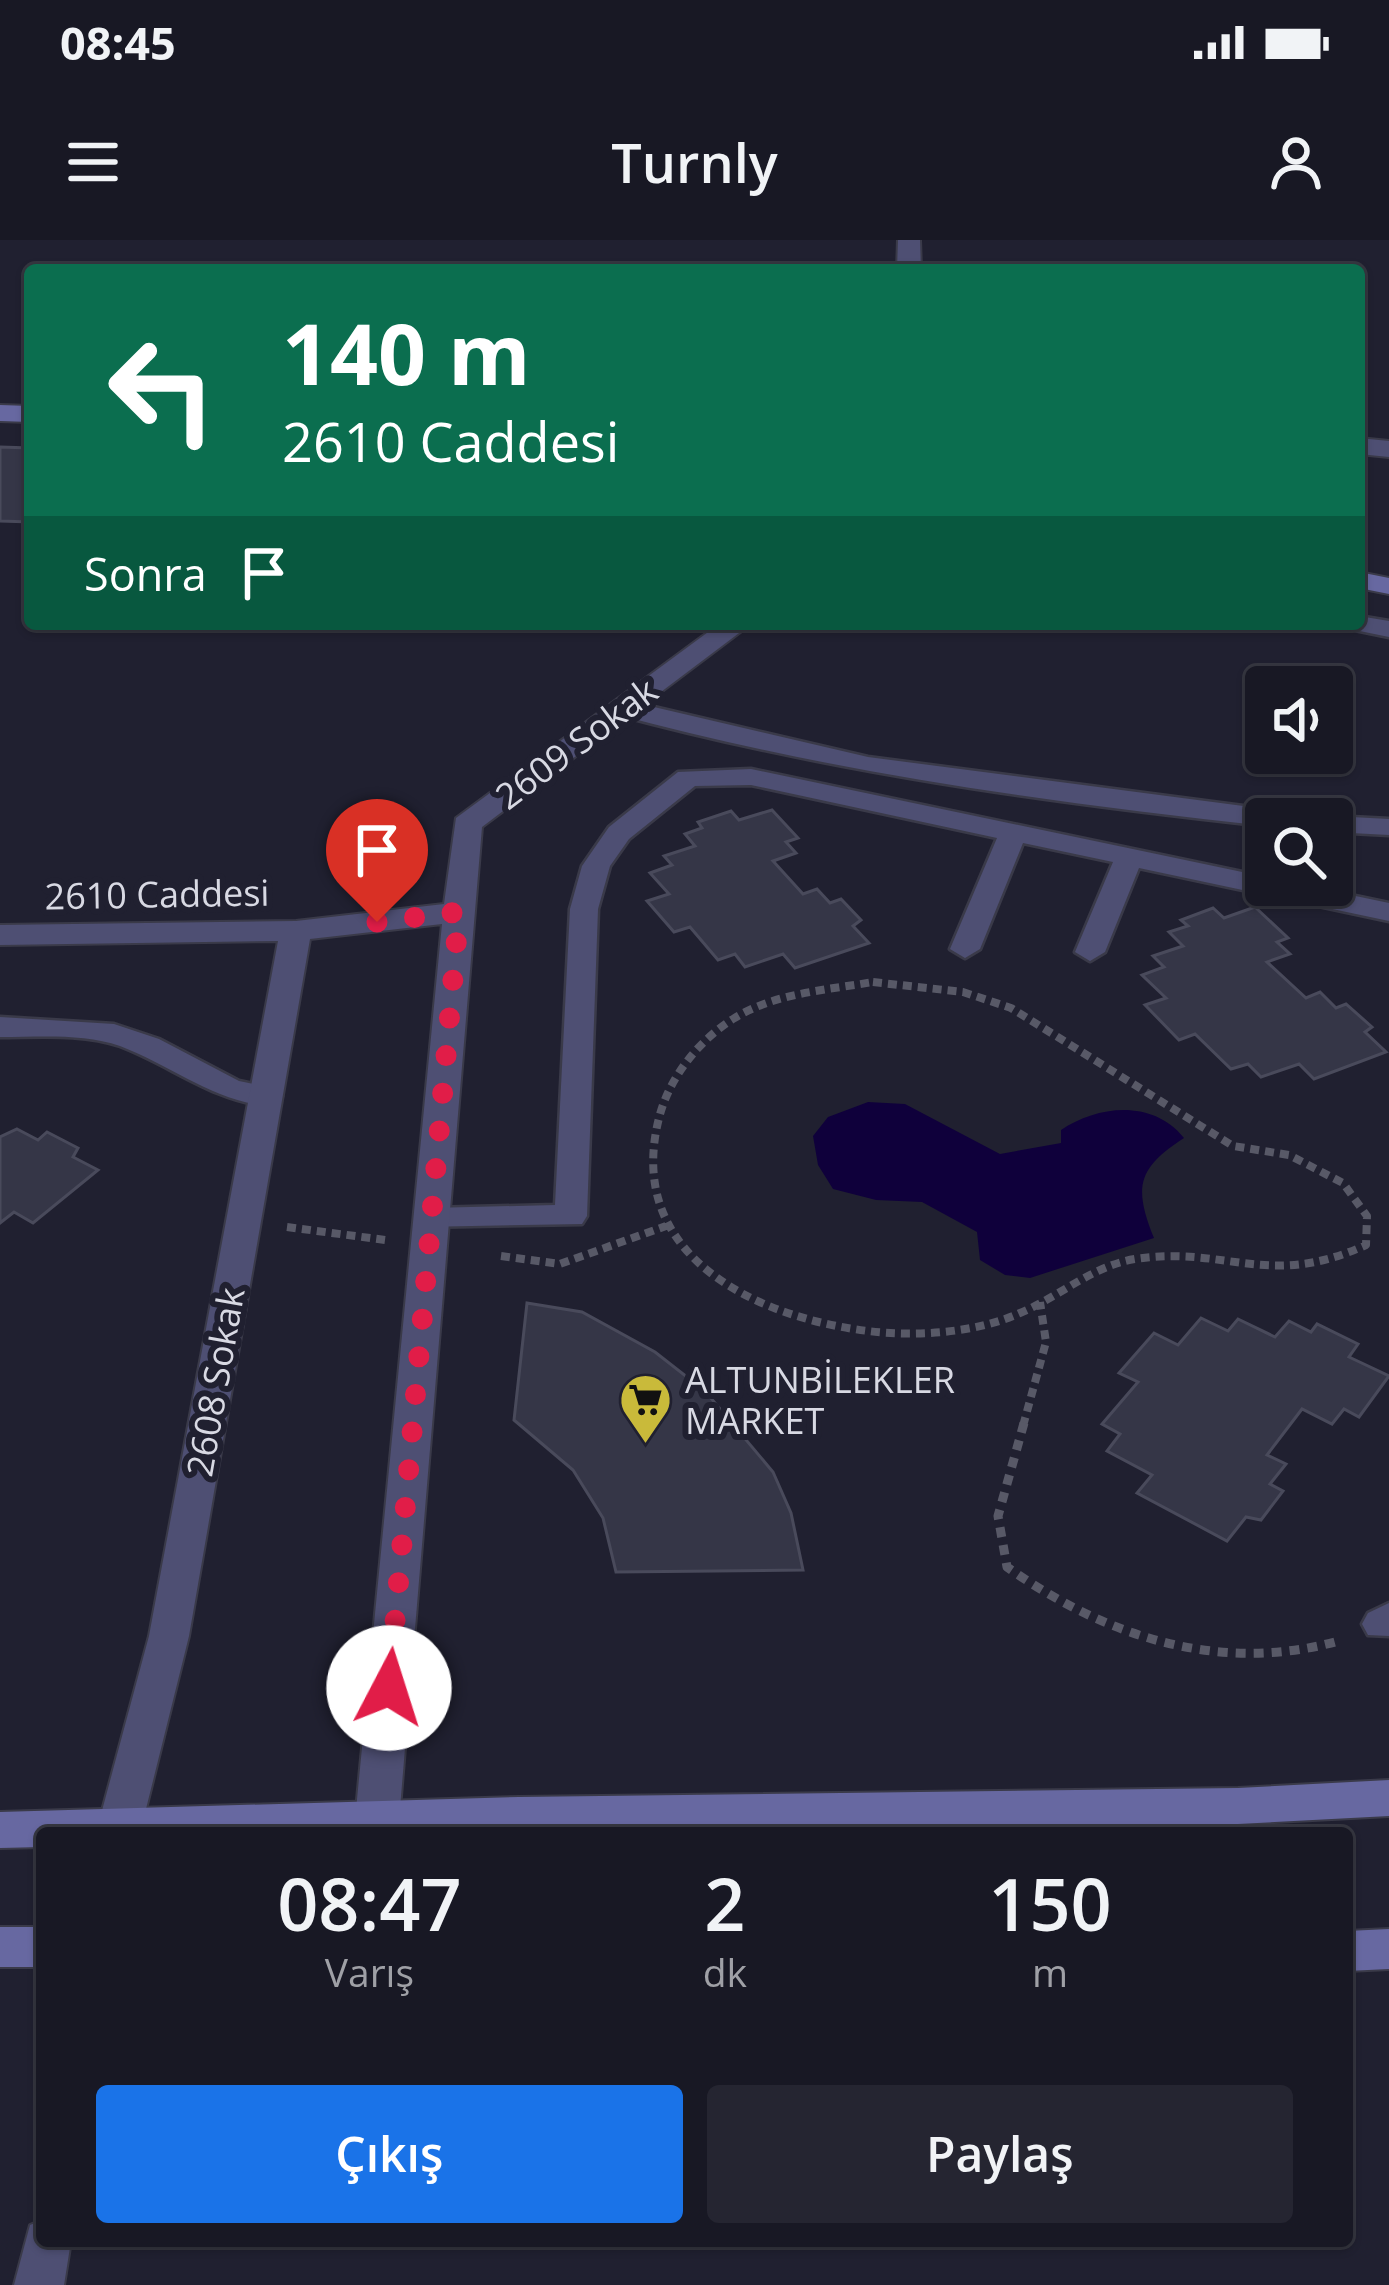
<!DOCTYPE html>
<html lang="tr">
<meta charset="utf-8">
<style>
body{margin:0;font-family:"Open Sans",sans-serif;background:#252531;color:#f1f3f6;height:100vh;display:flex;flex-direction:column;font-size:45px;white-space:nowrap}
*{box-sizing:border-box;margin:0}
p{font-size:39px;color:#9fa0a6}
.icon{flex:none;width:66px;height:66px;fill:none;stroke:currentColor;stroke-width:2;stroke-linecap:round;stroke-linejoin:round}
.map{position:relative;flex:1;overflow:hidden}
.sheet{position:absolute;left:36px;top:1587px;width:1317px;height:420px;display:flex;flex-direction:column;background:#181824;border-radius:12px;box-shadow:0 3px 9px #0004,0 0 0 3px #363741}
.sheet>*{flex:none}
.hud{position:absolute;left:24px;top:24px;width:1341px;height:366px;border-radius:12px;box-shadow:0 3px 9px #0004,0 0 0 3px #363741;background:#0b6e4f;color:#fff;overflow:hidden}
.tools{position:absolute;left:1245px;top:426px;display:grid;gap:24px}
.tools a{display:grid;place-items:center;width:108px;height:108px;border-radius:12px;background:#181824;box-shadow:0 3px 9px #0004,0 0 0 3px #363741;font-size:60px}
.pin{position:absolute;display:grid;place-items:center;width:102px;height:102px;color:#fff;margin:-123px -51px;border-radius:50% 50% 50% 0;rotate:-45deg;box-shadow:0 0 12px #0007}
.pin .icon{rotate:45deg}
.me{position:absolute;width:132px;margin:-66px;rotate:5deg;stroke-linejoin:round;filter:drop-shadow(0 0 9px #0008)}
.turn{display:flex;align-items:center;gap:42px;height:252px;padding:0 60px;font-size:54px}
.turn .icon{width:156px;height:156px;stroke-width:2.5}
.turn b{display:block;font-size:84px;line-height:102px}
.then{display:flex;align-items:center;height:114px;padding:0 60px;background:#0003;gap:24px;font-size:45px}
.eta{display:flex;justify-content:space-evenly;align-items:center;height:204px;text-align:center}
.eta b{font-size:72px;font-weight:600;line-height:84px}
.primary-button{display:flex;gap:24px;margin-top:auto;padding:24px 60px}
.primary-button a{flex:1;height:138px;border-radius:12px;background:#1a73e8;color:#fff;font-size:48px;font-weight:600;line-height:138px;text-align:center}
.primary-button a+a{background:#252531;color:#f1f3f6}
.status{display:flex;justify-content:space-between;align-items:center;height:84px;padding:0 60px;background:#181824;direction:ltr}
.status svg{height:33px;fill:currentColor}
header{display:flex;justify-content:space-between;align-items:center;height:156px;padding:0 60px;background:#181824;font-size:54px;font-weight:600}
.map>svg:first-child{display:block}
.water{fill:#0f003b}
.building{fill:#353647;stroke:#494a5b;stroke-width:3}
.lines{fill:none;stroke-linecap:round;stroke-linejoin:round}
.lane-casing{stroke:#3a3a49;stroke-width:5}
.street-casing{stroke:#3a3a49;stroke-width:4}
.secondary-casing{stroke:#3a3a49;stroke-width:4}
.path-far1{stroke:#585967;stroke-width:8;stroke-dasharray:9 6;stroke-linecap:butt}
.path{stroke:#585967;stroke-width:9;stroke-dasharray:10 8;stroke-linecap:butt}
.lane{fill:#4e4f73;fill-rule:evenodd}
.street{fill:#4e4f73;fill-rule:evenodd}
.secondary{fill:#6768a1;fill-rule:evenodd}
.route{stroke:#e11d48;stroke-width:21;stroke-dasharray:0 37.8}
.labels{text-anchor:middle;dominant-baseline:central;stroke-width:12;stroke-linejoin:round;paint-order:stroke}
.street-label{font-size:36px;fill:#d8d9e3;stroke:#202030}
.poi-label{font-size:36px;fill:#d8d9e3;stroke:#202030;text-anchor:start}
</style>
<div class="status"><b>08:45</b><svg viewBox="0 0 49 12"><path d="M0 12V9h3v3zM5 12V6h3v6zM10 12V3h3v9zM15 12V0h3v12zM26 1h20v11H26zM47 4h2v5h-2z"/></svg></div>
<header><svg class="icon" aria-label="menu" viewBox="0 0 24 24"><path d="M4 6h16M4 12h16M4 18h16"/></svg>Turnly<svg class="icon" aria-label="person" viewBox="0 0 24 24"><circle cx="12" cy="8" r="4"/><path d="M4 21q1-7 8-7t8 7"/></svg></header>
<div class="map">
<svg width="1389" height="2045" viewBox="0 0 1389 2045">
<rect width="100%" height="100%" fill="#202030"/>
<!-- water -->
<path class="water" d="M868,862l37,2 95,50 61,-11v-13c37,-25 92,-31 123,8 -46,30 -51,48 -30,100l-124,40 -25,-3 -25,-15 -3,-28 -55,-30 -46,-2 -43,-11 -15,-24 -5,-29 15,-19z"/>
<!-- building -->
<path class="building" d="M0,207l30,1v74l-30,-1z
M772,570l26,28 -12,4 10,11 -23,8 30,33 14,-5 13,14 11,-4 20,21 -8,6 16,17 -74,25 -12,-14 -38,13 -10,-13 -17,6 -28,-33 -16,5 -27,-31 22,-7 -19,-21 22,-8 -8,-9 31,-10 -10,-12 17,-6 -4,-6 33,-11 8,9z
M1255,667l33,31 -11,4 13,12 -23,8 39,36 14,-6 16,16 10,-4 26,23 -7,5 21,20 -72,27 -15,-15 -38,13 -13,-13 -17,5 -36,-35 -16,6 -34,-35 21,-7 -24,-23 22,-8 -11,-11 30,-10 -14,-14 19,-6 -7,-6 32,-12 11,10z
M17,889l21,11 9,-8 31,16 -5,9 25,13 -65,53 -19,-11 -14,11v-86z
M527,1063l55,9 73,40 50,39 68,81 18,41 12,57 -187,2 -13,-54 -30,-48 -59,-50z
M1201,1078l27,13 10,-12 37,18 14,-16 22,11 6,-8 41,20 -9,13 40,19 -30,41 -15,-8 -12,15 -30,-15 -35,46 19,9 -16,20 13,7 -22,29 -15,-3 -19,24 -90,-48 15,-18 -45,-24 13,-17 -18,-10 36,-42 -19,-9 35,-40 24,12z"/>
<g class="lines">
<defs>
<path id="lane" d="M1359,376l30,5v16l-39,-8 -4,-5h13z
M624,460l244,57 414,54 14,8h-30v7c-220,-24 -437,-54 -651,-112l-4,-6z
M751,529l515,108v8h37l86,18v18l-250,-53 -34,84 -15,9 -15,-9 38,-90 -90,-19 -43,106 -15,9 -15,-9 47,-111 -246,-53 -56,1 -66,53 -19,27 -12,43 -11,307 -5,8 -162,3 -5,-8 16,-11 124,-3 15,-296 12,-43 27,-39 69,-55z
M1332,576l57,3v16l-57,-3v-13h-10z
M0,777l114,7 45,15 80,42 38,8 5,7 -16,10c-56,-7 -94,-40 -146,-60 -37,-13 -81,-9 -120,-9z
M1389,1363v33l-21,-1 -6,-11 6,-11z"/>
<path id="street" d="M898,0h22l1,30h-24z
M1359,198l30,3v16l-30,-3z
M719,384h32l-269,203 -83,993 -7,13h-30l-7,-13 87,-896 -132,15 -121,697 -49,197h-44l53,-197 129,-695 -278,4v-20l296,-4 148,-17 12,-86z
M42,1980v21h29l-7,44h-50l16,-60z"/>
<path id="secondary" d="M0,165l30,1v16l-30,-1z
M1359,332l30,6v16l-30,-6z
M1389,1540v36l-151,8 -1196,9v14l-42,1v-36l519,-15 719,-9z
M0,1687h42v40h-42z
M1389,1689v40l-42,2v-40z"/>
</defs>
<!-- lane casing -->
<use href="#lane" class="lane-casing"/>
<!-- street casing -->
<use href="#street" class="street-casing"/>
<!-- secondary casing -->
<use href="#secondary" class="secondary-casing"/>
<!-- path-far1 -->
<path class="path-far1" d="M873,742l90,10 48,16 222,138 56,9 54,28 24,33 -1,29c-99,45 -139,0 -231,14 -43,7 -76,38 -115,54 -44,20 -104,24 -152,18 -114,-14 -244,-76 -209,-213 10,-40 39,-77 74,-99 41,-26 94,-29 140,-37z
M287,987l98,13
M501,1016l59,8 106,-38
M1023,1186l23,-84 -6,-40"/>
<!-- path -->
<path class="path" d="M1024,1183l-26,93 9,51c99,70 215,108 335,73"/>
<!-- lane -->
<use href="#lane" class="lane"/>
<!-- street -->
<use href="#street" class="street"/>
<!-- secondary -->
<use href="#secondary" class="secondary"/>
</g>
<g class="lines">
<!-- route -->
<path class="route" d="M377,682l82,-10 -70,776"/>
</g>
<!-- icons -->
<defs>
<symbol id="supermarket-pin" viewBox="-11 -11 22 30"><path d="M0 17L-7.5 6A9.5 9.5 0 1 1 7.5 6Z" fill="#c9ba3a" stroke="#202030"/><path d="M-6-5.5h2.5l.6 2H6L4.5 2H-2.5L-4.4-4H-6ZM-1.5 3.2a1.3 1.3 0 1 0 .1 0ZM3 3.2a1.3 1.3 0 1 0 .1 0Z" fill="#111"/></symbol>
</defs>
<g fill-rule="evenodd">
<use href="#supermarket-pin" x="616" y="1130" width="59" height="81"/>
</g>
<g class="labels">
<!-- street labels -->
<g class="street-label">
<text transform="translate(576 503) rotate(-37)">2609 Sokak</text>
<text transform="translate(157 654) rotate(-1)">2610 Caddesi</text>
<text transform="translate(215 1142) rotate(-80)">2608 Sokak</text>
</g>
<!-- poi labels -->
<g class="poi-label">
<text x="685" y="1139">ALTUNBİLEKLER<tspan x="685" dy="41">MARKET</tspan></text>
</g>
</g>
</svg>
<div class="tools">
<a><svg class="icon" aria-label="sound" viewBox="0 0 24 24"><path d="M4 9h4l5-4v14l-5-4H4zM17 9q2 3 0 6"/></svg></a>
<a><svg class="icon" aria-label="search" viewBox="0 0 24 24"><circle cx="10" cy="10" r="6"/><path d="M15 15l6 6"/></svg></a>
</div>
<div class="pin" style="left:377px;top:682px;background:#d93025"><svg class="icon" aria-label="arrive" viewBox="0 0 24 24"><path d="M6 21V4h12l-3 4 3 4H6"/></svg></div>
<svg class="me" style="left:389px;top:1448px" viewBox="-20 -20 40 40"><circle r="19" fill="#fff"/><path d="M0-13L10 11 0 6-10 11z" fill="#e11d48"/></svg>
<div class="hud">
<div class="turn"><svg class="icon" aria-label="left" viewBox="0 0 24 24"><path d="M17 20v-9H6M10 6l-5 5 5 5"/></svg><div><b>140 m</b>2610 Caddesi</div></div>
<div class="then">Sonra<svg class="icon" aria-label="arrive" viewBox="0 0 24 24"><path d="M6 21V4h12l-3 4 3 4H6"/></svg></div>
</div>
<section class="sheet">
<div class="eta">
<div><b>08:47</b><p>Varış</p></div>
<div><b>2</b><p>dk</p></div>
<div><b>150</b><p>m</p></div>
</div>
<div class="primary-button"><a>Çıkış</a><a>Paylaş</a></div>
</section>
</div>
